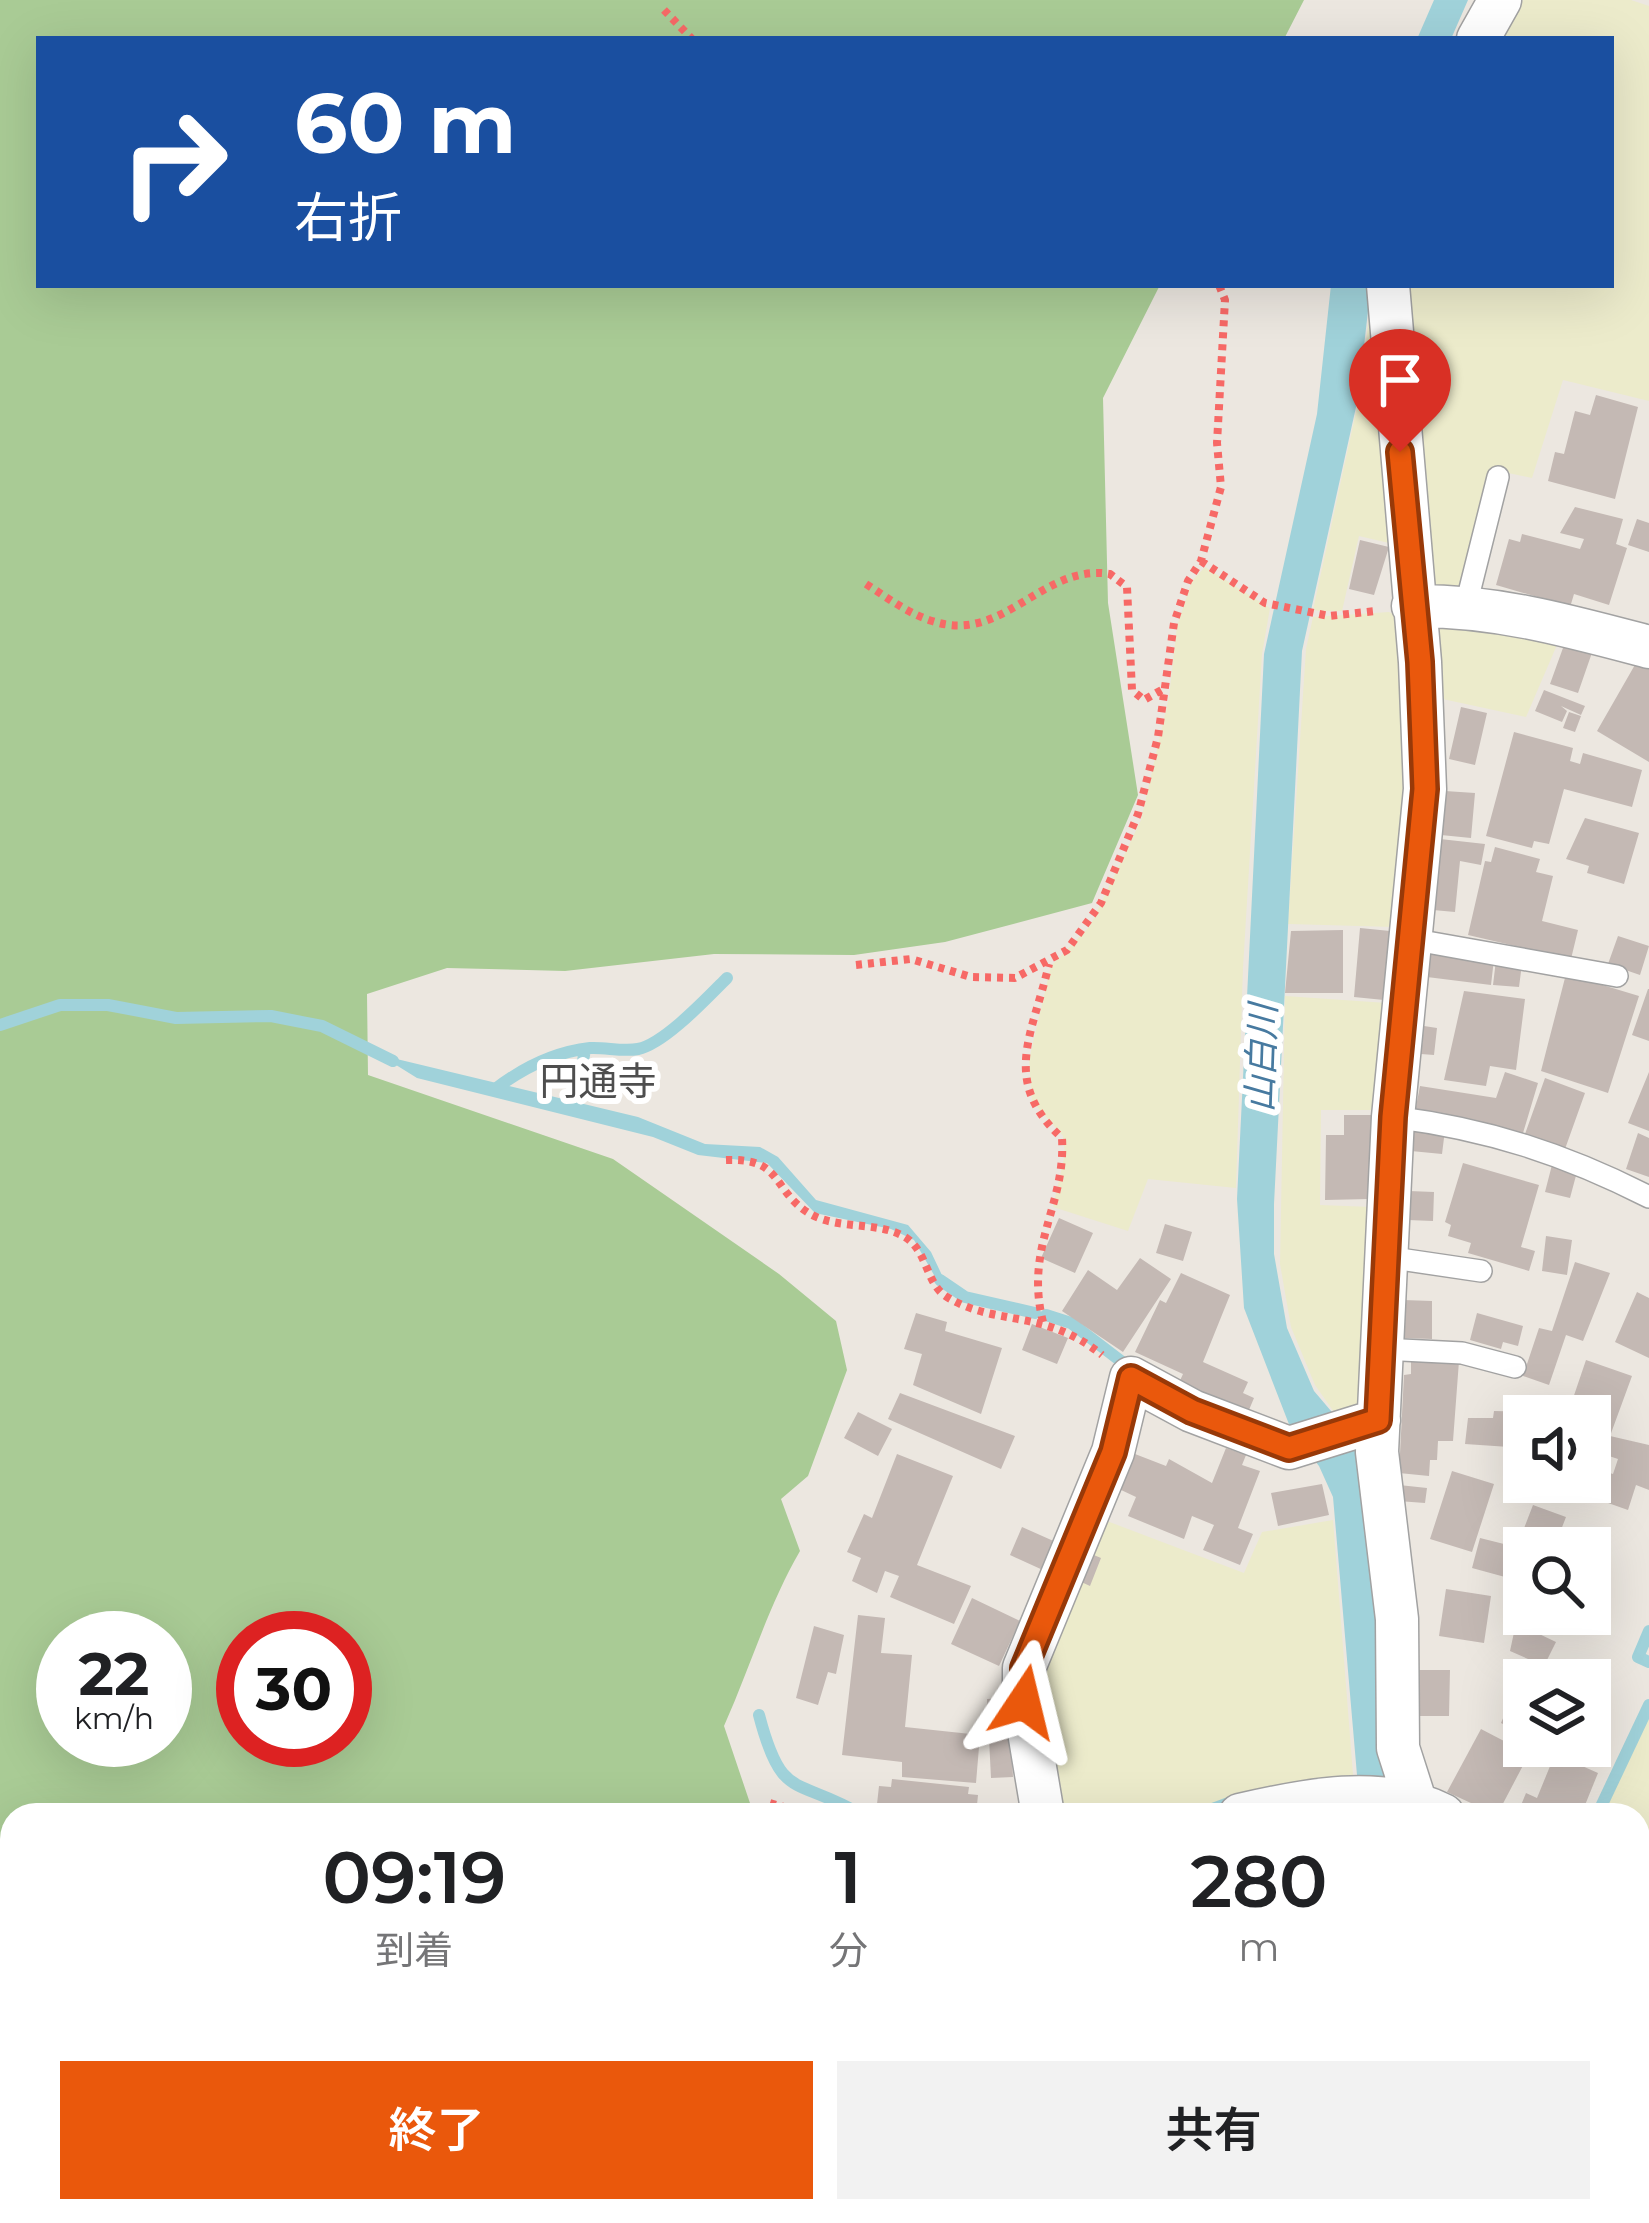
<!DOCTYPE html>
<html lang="ja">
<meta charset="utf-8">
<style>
body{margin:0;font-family:Montserrat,"Noto Sans JP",sans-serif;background:#f2f2f2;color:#202124;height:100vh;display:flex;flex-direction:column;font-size:45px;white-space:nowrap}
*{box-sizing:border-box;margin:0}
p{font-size:39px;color:#757577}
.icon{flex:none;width:66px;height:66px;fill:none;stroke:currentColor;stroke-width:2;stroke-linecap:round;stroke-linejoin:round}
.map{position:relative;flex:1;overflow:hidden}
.panel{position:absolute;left:0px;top:1803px;width:1650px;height:420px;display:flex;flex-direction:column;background:#fff;border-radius:36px 36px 0 0;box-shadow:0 12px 48px #0002}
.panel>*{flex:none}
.banner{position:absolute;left:36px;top:36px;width:1578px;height:252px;border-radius:0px;box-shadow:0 12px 48px #0002;background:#1a4fa0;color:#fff;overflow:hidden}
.controls{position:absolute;left:1503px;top:1395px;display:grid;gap:24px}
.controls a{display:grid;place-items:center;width:108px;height:108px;border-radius:0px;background:#fff;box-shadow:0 12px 48px #0002;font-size:60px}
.speed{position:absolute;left:36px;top:1611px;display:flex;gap:24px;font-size:60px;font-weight:700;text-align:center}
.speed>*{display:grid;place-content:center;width:156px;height:156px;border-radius:50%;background:#fff;box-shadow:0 12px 48px #0002;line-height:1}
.speed small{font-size:30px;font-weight:400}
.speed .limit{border:18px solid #d22;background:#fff;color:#111}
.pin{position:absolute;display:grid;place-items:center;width:102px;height:102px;color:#fff;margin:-123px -51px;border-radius:50% 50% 50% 0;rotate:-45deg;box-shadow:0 0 12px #0007}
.pin .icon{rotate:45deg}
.me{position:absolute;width:132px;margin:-66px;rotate:10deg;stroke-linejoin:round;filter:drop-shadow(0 0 9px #0008)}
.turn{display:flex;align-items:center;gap:42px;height:252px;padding:0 60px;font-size:54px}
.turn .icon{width:156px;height:156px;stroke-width:2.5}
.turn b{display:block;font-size:84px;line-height:102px}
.eta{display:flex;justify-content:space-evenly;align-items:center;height:204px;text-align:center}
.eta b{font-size:72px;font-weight:600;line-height:84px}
.primary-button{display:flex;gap:24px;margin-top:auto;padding:24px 60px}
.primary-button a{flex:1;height:138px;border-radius:0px;background:#ea580c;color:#fff;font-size:48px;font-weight:600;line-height:138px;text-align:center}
.primary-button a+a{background:#f2f2f2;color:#202124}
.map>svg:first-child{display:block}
.farmland{fill:#ecebcb}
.forest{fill:#a9cb95;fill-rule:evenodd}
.water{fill:#a0d2da}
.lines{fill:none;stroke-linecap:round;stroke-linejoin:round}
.stream{stroke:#a0d2da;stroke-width:12}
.building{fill:#c4b9b4}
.lane-casing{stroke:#a2a2a2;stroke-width:24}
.street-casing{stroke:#a2a2a2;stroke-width:45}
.path{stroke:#f76966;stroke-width:8;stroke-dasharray:6 6;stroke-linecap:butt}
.lane{stroke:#fff;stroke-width:21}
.street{stroke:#fff;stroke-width:42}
.route-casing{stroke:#983908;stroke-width:30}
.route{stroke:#ea580c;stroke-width:21}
.labels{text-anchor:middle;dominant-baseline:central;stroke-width:12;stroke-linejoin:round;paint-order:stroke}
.water-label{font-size:36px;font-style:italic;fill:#477aa0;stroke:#fff}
.quarter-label{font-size:39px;fill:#4e4e4e;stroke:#fff}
</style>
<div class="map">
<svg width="1649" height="2223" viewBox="0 0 1649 2223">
<rect width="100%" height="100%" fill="#ece7e0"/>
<!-- farmland -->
<path class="farmland" d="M1523,0h108l18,6v395l-86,-21 -31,98 -38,-8 -31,126 -43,1 -20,-312h211v-246h-113z
M1373,285l16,258 -30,-7 -17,75h-22l-7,-1 46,-212z
M1205,567l65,41 -8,46 -19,314 -7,220 -88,-9 -20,52 -75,-24 12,-53 -2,-18 -31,-35 -3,-41 22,-94 39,-40 51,-106 28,-123 8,-71 15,-45z
M1389,612l11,6 11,104 -16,205 -107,-3 18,-275 7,-32z
M1433,612l130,19 -37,86 -88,-19z
M1285,996l102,7 -9,107h-57l-1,95 52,2 -13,210 -18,5 -26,-37 -24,-58 -11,-63z
M1099,1518l145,55 18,-41 71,-12 21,267 -99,10 -50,18h-148l-18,-129z
M1649,1699v216l-11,-7v-93h-45z
M1649,1941v282h-337l6,-12h320v-268z
M1008,2211h228l-6,12h-219z"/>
<!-- forest -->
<path class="forest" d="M0,0h1304l-20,39h-1245v246h1121l-57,113 5,205 30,192 -46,108 -147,39 -91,13 -140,-1 -149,17 -118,-3 -80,26 1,81 245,84 166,115 57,47 11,49 -39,106 -27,23 19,52c-32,55 -50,117 -76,175l30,89h-742v396h706l-4,12h-714zM63,1638h102v102h-102zM243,1638h102v102h-102z"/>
<!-- water -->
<path class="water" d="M1434,0h34l-17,39h-34z
M1331,285h40l-13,113 -56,253 -28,553v50l13,74 27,63 46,54 29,308 -2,62h-32l2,-40 -24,-278 -14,-31 -27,-34 -48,-124 -7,-109 27,-545 53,-240z
M380,1055l258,62 67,27 55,3 18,10 38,43 92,25 23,27 18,38 -7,-1 -28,-49 -23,-11 -76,-16 -48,-50 -69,-8 -45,-18 -236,-59z"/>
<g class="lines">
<!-- stream -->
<path class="stream" d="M0,1025l60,-20h48l68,13 95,-2 51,10 71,35
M494,1090c27,-21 61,-38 96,-42 15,-1 33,4 48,1 26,-5 69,-51 89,-71
M576,1098l9,-48
M940,1280l25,17 70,16
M1046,1315l25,8 59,45
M1649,1631l-11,26 11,5
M759,1715c23,88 37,61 103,100
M1196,1815l43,-16
M1597,1815l52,-110
M735,2223l4,-12
M933,2223l5,-12"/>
</g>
<!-- building -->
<path class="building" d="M1596,395l42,12 -23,92 -67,-18 7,-29 9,2 11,-43 15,4z
M1575,507l48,12 -7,25 11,4 -18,57 -35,-11 -6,20 -30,-9 3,-7 -45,-13 13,-46 11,3 2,-8 58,15 4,-10 -24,-6z
M1637,519l12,4v29l-21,-7z
M1360,540l29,7 -15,48 -25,-6z
M1568,634l27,10 -17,49 -28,-9z
M1636,663l13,6v93l-52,-31z
M1544,690l41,16 -4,9 -20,-9 6,5 -5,11 -27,-11z
M1461,707l26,6 -12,52 -26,-6z
M1569,712l12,4 -6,16 -12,-4z
M1514,732l59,16 -3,13 10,3 3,-11 59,17 -10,37 -68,-18 -15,55 -15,-3 -2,7 -46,-12z
M1445,791l30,2 -4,45 -30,-3z
M1585,818l54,15 -15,51 -37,-11 2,-7 -23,-7z
M1440,839l45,5 -4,21 -21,-4 -5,51 -22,-2z
M1495,847l45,12 -4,13 17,4 -11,45 36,9 -7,29 -103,-24 17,-74 6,1z
M1360,928l30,3 -6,69 -30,-3z
M1343,930v63h-58l6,-62z
M1618,936l31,10 -9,29 -32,-11z
M1430,952l64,7 -3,26 -64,-8z
M1496,960l26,4 -3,23 -26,-2z
M1566,974l73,22 -31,97 -67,-22z
M1648,989h1v52l-17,-6z
M1464,991l61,8 -9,71 -26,-4 -4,20 -42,-6z
M1424,1026l13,2 -3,27 -13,-1z
M1505,1072l33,11 -15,50 -108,-21 5,-26 76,12z
M1649,1072v59l-21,-8z
M1545,1078l40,15 -20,56 -40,-15z
M1344,1115h28l-3,84 -44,1 1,-65h18z
M1414,1127l31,3 -3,24 -31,-3z
M1638,1133l11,5v39l-23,-8z
M1553,1161l25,7 -8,30 -25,-6z
M1463,1163l76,22 -18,62 14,4 -6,20 -61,-18 3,-10 -23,-7 3,-11 -6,-3z
M1409,1191l25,1 -1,29 -25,-1z
M1059,1218l34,15 -18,40 -34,-15z
M1165,1224l27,8 -9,29 -27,-8z
M1546,1236l26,4 -5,35 -25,-4z
M1140,1258l31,21 -48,73 -61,-41 26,-41 29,20z
M1575,1262l35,11 -27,68 -17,-6 -17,50 -26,-9 16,-48 13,3z
M1181,1273l49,22 -27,67 45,20 -5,11 11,5 -8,19 -68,-32 5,-11 -48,-22 25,-52 6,3z
M1637,1292l12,6v60l-34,-16z
M1403,1300l29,1v38l-30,-1z
M916,1313l31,9 -2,9 57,17 -21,66 -68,-29 9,-31 -18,-5z
M1477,1313l46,13 -5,20 -15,-4 -2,7 -31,-9z
M1032,1324l36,14 -11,26 -35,-14z
M1411,1360l48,1 -6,80h-15l-1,19h-7l-1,16 -30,-3 5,-98 7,-1z
M1586,1360l46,16 -22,60 39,9v45l-13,-5 -8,25 -37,-13 9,-27 13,4 5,-15 -12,-4 -3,12 -13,-5v-46h-23z
M900,1393l115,43 -14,33 -113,-50z
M1494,1411l39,1 -9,4v32l-59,-4 3,-26h25z
M858,1412l34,17 -14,27 -34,-18z
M1226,1448l20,7 -4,10 18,6 -22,57 15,6 -13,31 -37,-15 11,-25 -22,-9 -8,23 -56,-23 8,-19 -17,-8 16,-35 31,12 3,-7 43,24z
M897,1454l56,22 -36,89 54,21 -17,38 -64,-27 9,-21 -14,-5 -8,22 -25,-12 9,-23 -14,-6 17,-38 8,4z
M1452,1471l42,13 -22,68 -42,-13z
M1322,1484l7,31 -51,11 -7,-33z
M1399,1485l28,3 -2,15 -27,-2z
M1533,1505l33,12 -12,31h-30v19l-13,-5z
M1022,1527l36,16 -13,28 -35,-16z
M1480,1538l32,8 -7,31 -33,-9z
M1089,1553l12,5 -11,28 -13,-6z
M1446,1589l45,7 -7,47 -45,-7z
M972,1598l48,23 -21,45 -48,-22z
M858,1615l27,3 -4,35 31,2 -7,72 75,8 -4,48 -74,-6v-15l-60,-7z
M1516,1623l40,19 -12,24 -34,-15z
M814,1626l30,9 -8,39 -8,-2 -10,33 -22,-7z
M1526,1664l31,16h-33v54l-23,-11z
M1416,1670h34l-1,46h-33z
M1009,1698l4,79 -22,1 -4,-79z
M1481,1729l48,25 -32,61 -50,-23z
M1555,1754l43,19 -17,42h-64l9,-22 11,5z
M892,1779l77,8 -1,7 10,1 -2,20 -100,-2 3,-27 12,1z"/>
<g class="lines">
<defs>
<path id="lane" d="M1466,605l32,-128
M1410,939l207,37
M1393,1117c94,12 172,37 256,80
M1386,1257l95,14
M1382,1349l80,4 53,14"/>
<path id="street" d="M1478,39l22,-39
M1388,285l32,377 5,127 -32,328 -16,335 20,167 1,129 17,53
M1413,606c82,-1 157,20 236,41
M1043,1815l-19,-113v-34l89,-216 18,-74 61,33 97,37 90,-28
M1240,1815c64,-15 142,-31 203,0
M1638,1920l11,6
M995,2211l2,12
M1287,2223l7,-12"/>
</defs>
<!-- lane casing -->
<use href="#lane" class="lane-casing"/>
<!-- street casing -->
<use href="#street" class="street-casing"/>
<!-- path -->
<path class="path" d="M664,10l28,29
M1201,561l64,42 64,13 47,-5
M866,584c22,14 41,29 66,37 72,24 110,-58 178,-47l17,13 5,103 12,10 21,-12
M856,965l55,-6 60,18 44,1 52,-28 34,-47 37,-89 20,-77 16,-114 14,-42 13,-20 20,-74 -4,-44 8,-143 -6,-15
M726,1160c57,-2 45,28 81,52 29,19 69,8 98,25 23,14 21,48 42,60 49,30 97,11 155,58
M1043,1322c-19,-76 23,-116 19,-184 -62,-57 -29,-104 -13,-174
M770,1803l40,12"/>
<!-- lane -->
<use href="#lane" class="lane"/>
<!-- street -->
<use href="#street" class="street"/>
</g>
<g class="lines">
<defs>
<path id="route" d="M1024,1702v-34l89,-216 18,-74 61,33 97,37 89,-28 15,-303 32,-328 -5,-127 -20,-210"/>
</defs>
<!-- route casing -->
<use href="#route" class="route-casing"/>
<!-- route -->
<use href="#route" class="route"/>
</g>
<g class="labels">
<!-- water labels -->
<g class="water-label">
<text transform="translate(1261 1058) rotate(-88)">山白川</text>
</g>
<!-- quarter labels -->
<g class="quarter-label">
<text x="598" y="1081">円通寺</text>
</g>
</g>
</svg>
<div class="controls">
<a><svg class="icon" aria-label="sound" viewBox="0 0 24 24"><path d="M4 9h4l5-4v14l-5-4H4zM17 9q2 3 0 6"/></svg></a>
<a><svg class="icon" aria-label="search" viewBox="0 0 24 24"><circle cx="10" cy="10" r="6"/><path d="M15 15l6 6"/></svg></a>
<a><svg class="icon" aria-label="layers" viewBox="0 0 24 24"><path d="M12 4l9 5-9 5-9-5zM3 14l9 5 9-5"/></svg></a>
</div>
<div class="speed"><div>22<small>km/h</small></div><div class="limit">30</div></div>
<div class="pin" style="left:1400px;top:452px;background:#d93025"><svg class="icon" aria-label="arrive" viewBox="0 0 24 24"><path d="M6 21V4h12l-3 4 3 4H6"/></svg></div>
<svg class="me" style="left:1024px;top:1702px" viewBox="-20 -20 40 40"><path d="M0-17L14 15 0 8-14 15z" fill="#ea580c" stroke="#fff" stroke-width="4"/></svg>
<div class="banner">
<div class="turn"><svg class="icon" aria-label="right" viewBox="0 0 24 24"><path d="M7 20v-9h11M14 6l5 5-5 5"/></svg><div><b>60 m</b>右折</div></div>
</div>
<section class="panel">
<div class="eta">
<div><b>09:19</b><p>到着</p></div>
<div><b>1</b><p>分</p></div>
<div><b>280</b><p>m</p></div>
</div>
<div class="primary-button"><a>終了</a><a>共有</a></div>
</section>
</div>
